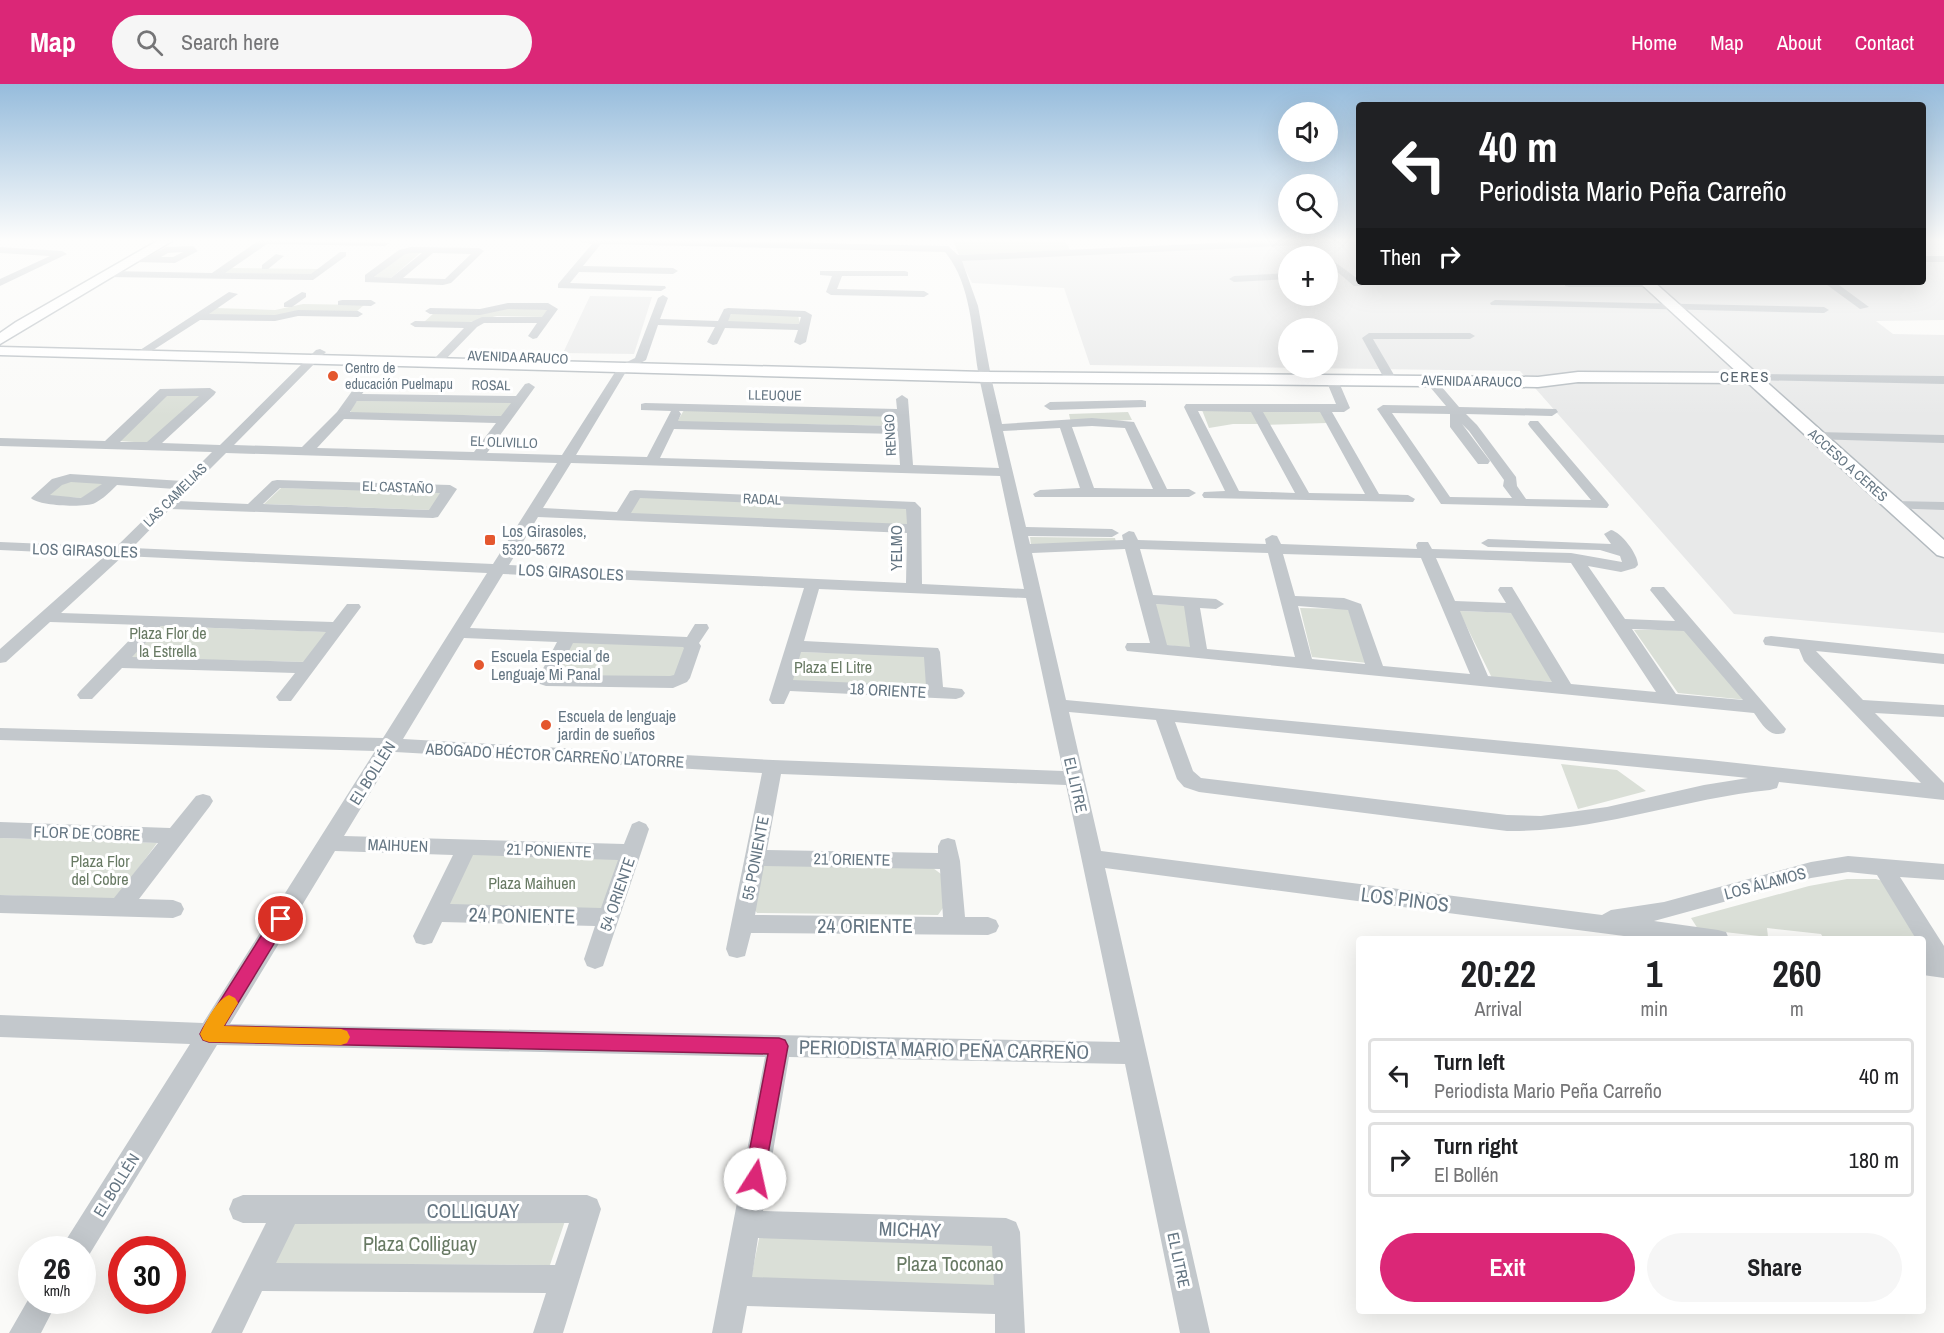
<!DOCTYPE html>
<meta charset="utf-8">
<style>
body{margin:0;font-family:"Archivo Narrow",sans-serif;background:#f6f6f6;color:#202124;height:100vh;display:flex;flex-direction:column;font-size:22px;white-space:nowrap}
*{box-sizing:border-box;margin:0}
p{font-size:20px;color:#757577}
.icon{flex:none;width:33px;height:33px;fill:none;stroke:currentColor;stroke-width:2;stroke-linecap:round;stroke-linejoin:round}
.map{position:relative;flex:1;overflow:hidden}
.panel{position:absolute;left:1356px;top:852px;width:570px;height:378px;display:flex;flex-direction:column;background:#fff;border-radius:6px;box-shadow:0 6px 24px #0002}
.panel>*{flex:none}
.hud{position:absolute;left:1356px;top:18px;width:570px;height:183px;border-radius:6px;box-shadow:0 6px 24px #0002;background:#202124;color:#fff;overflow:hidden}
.controls{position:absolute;left:1278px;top:18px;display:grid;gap:12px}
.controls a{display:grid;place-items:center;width:60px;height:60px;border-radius:50%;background:#fff;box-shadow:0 6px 24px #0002;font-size:30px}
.speed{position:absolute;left:18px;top:1152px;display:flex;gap:12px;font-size:30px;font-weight:700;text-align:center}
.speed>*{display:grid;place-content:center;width:78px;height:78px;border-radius:50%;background:#fff;box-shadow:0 6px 24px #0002;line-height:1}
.speed small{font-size:15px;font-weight:400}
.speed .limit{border:9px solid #d22;background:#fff;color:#111}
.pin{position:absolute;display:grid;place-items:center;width:51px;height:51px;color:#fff;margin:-26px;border:3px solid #fff;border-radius:50%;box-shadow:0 2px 6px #0007}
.me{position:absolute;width:66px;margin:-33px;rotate:10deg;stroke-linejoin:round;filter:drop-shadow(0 0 4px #0008)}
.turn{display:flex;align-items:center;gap:21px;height:126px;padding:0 24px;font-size:27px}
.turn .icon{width:78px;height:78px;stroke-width:2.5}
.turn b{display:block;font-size:42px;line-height:51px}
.then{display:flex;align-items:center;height:57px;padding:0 24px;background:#0003;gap:12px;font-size:22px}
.eta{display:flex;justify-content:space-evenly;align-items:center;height:102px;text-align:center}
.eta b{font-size:36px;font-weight:800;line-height:42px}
.button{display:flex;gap:12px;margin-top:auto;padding:12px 24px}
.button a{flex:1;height:69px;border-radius:36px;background:#db2777;color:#fff;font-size:24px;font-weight:800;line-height:69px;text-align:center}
.button a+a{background:#f6f6f6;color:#202124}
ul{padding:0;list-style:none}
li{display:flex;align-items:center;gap:18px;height:75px;margin:0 12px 9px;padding:0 12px;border:3px solid #e0e0e0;border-radius:6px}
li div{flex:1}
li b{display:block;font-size:22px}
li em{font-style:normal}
header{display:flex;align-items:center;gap:36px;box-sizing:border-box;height:84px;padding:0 30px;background:#db2777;color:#fff}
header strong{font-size:28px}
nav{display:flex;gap:33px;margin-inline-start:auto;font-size:21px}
.search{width:420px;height:54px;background:#f6f6f6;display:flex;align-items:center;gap:15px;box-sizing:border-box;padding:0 21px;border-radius:33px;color:#757577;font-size:22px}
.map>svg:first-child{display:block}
.built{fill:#e8e9e9;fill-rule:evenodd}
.green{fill:#dadfd7}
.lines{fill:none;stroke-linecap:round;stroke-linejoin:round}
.secondary-casing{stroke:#b3babf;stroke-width:3}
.street{fill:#c3c8cc;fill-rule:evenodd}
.secondary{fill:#fff;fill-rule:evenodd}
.route{fill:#db2777;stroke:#8e194d;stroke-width:1.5}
.slow{fill:#f59e0b}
.poi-dot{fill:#e4572e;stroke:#fff;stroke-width:2}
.labels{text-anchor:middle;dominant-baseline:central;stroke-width:6;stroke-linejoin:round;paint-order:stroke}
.far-street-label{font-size:14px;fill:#657683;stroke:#fff}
.far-poi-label{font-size:14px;fill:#657683;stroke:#fff;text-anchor:start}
.far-neighbourhood-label{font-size:15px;letter-spacing:1.5px;fill:#57646e;stroke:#fff}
.poi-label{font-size:16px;fill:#657683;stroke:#fff;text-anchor:start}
.street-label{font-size:16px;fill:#657683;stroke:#fff}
.park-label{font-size:16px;fill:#687a64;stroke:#fff}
.near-street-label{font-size:20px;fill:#657683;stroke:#fff}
.near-park-label{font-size:20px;fill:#687a64;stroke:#fff}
</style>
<header>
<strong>Map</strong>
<div class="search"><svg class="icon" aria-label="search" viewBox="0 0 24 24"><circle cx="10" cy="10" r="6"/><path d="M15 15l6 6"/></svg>Search here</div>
<nav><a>Home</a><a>Map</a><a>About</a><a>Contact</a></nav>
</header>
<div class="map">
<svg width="1944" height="1249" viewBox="0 0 1944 1249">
<rect width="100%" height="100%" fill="#fafaf8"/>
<!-- built -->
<path class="built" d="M1314,157h45v41h564v-21l21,1v58l-68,1 17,13 51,1v298l-210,-19 -214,-243 -430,-6 -26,-77 -92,-5 -11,-22 354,-18zM1288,172h40v40h-40zM1288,244h40v40h-40z
M590,212l62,1 -18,57 -71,-1z"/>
<!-- green -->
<path class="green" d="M953,157h112l5,9 -111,5z
M404,169h16l-29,25h-18z
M230,184l90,1 -8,6 -89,-2z
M303,220l61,1 -8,7 -78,4 -71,-1 9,-7 59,2z
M509,224l39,2 -4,7 -47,-1 -27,6h-46l10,-9z
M732,229l66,2 2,9 -74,-2z
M204,308l-55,51 -30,-2 43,-46z
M357,317l153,1 2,3 -10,11 -151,-3 -1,-4z
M1319,324l8,15 -61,2 -9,-16z
M1254,325l8,15h-29l-24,4 -7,-18z
M684,326l213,6 1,10 -221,-4z
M1128,328l4,8 -61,3 -2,-9z
M101,397l2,3 -21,14 -36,-2 16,-14z
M281,404l161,4 -12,18 -166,-6z
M639,411l271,12v20l-282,-13z
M1030,453l85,1 1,4 -85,3z
M1154,520l32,1 5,43 -25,-3z
M1300,524l48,1 19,54 -55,-6z
M1459,527l56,2 39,69 -62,-4z
M161,542l167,6 -23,30 -175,-4z
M1634,546h51l62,70 -69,-7z
M575,557l106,4 7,4 -10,27 -7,4 -112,-4 -3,-2 12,-29z
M798,568l124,3 5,3 2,26 -6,4 -130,-5 -2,-5z
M1561,680l56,6 29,21 -68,18z
M0,754l157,5 -42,57 -115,-5z
M476,769l139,2 6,6 -15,43 -10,8 -149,-2 20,-53z
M771,779l162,5 8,6 2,34 -5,7 -181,-2 -6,-8 7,-37z
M1847,795h29l14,4 38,64 -5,6v-14h-99l-3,-5 -54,-6 1,9 -70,-8 -7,-11 118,-32z
M293,1136l272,1 -15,44 -276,-1z
M761,1145l237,7v56l-248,-9z"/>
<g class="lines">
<defs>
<path id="secondary" d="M157,157h15l-172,103v-11l16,-11z
M1639,198h15l290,258v17l-7,-2 -189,-172 -170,-1 -40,5 -553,-5 -985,-27v-8l985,25 553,5 40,-5 160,1z"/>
</defs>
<!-- secondary casing -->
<use href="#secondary" class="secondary-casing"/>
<!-- street -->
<path class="street" d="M258,157l132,2 -5,3 -118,-2 -42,29 86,1 29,-22h6v4l-33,24 -203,-3 -5,-3 5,-3 102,2z
M575,157h148l225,5 10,9 300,-14h50l-4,4 -342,16 16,45 12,65 -4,3 5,3 11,47 90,-6 42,4 33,67h22l7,4 -7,4h-154l-2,-3 7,-4 40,-2 -20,-60 -57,3 23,96 86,2 7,4 -7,4 -84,-1 2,8 93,-4 -1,-5 7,-4 5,1 4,8 128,4 -1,-5 7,-4 5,1 4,8 136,5 -1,-4 2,-3h10l4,7 139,4 51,9 -2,-6 -20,-6 -112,-3 -7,-4 7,-4 123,5 -7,-10 7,-4c10,2 27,24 27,35l-3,3 -14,4 -33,-6 37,53 50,2 -25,-31 2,-3h12l122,142 -2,4c-15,5 -22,-9 -30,-20l-627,-62 -2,-4 2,-4h23l-25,-94 -93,4 34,147 643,60 212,23 -117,-122 -5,-12 -34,-4 -2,-4 2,-4 6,-1 173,18v10l-128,-13 47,49 81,5v12l-69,-4 69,70v17l-165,-18 -2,6 -7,2c-91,9 -170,42 -263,41l-308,-39 -15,-5 -7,-8 -21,-59 -87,-8 32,139 501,64 9,-5 53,-8 147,-40 37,-6 96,8v16l-44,-3 44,69v32l-21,-3v-20l3,1 -3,-5v-12h-7l-39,-64 -29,-3 -37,6 -157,43 64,9 8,2 3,7h-82l-542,-71 105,465h-30l-55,-269 -336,-7 -26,154 243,7 10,4 4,10 5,101h-30v-19l-248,-8 -5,27h-30l53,-276 -548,-12 -131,215 -4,1v-11h-20l4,-10 124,-196 -190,-7v-22l203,8 172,-272 -375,-11v-12l383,10 104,-165 -364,-17 -62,57 272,9 14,-18h12l2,3 -70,94h-12l-3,-4 19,-24 -173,-5 -30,31h-12l-3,-4 3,-4 64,-66 -94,-3 -44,40 -6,1v-14l106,-94 -106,-5v-8l116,5 59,-58 -58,-4c-6,6 -14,14 -22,18 -10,5 -57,3 -64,-5l21,-19 18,-5 113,7 29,-29 -212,-6v-8l105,3 55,-52 50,-1 6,4 -2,3 -52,48 58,2 96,-95 4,-1 6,3 -2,2 -90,91 68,2 35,-35 23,-32 4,-1 6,4 -8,11 154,2 9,-12 4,-1 6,4 -48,66 75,2 57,-89 16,-8 23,-60 5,-3 5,3 -8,21 58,2 6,-12 4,-1 77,3 7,4 -6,27 -6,3 -6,-3 4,-12 -73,-2 -8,16 -4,1 -6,-3 8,-15 -57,-2 -12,35 -19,10 -51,85 71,2 24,-46 -30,-1v-6l4,-1 252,6 -1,-10 6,-4 6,4 5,66 86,3 -20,-91 4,-3 -5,-3c-6,-39 -7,-88 -33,-119l-344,-8 -18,22 90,2 5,3 -5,3 -94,-2 -9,11 95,3 1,2 -5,3 -103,-3v-4l34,-40zM731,230l70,3 -2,7 -71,-3zM167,312h32l-52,46h-27zM357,317l154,2 -10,13 -151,-4zM679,327l218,6 1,9 -220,-5 3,-7zM344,335l152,4 -22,29 -157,-4zM1092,342l33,2 28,61 -59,-1 -22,-61zM674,345l224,5 2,31 -240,-7zM226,369l331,10 -64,101 -361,-16 38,-39 263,9 5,-1 19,-28 -7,-4 -173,-5 -5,1 -24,23 -70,-3zM571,379l429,13 24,113 -102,-5 -1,-76 -6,-6 -280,-12 -5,1 -13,21 -74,-4zM71,398l31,2 -21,14 -31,-3 12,-10zM280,404l160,5 -11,17 -166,-6zM640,414l266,11 1,15 -276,-11zM538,433l369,16 -1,50 -397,-18zM1140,465l128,4 27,104 -88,-8 -7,-41 16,1 8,-5 -8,-5 -63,-4zM1283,470l138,4 49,116 -87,-8 -22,-62 -17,-6 -49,-2zM1436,474l135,5 85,129 -85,-8 -59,-97h-12l-2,3 8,13 -51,-2zM503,490l301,14 -35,112 3,4h12l6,-13 166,8 6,-2 3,-4 -3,-4 -19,-2 -3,-35 -2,-4 -134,-7 15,-52 207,9 37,173 -290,-11 -370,-21 61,-101 93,4 -20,38 3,4 6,2 127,2 14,-6 3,-4 11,-32 -2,-3 10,-15 -2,-4h-12l-8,13 -217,-9zM1156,520l28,2 6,41 -23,-2zM1298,522l50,4 17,54 -53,-5zM1460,527l51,2 41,69 -64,-6zM161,542l165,6 -23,30 -171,-5zM1632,545l52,2 59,69 -67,-6zM573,559l110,4 1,1 -10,27 -4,1 -113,-1zM801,568l123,5 2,29 -133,-6zM1175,638l534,52 39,4 -44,7 -97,22 -66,9 -34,-1 -306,-37 -8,-7zM395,668l367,21 -36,176 3,7 8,2 8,-2 6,-23 237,2 8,-3 3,-6 -3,-6 -8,-3h-23l-5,-56 -5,-21 -7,-2 -7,2 -3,6v7l-171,-3 14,-76 285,11 54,257 -890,-18 105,-173 118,4 -40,81 3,7 8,2 8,-2 10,-21 153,4 -11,33 3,7 8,3 8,-3 46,-137 -3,-5 -7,-3 -7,3 -8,20 -280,-8zM473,771l145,5 -17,48 -151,-4zM764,782l176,3 3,48 -188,-2zM758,1154l234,8 2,39 -242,-8z
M0,163l62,4 5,3 -67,32v-7l50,-23 -50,-3z
M166,163l27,-1 5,5 -23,12 -39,-1 -5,-3 5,-3h13zM183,168l-10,5h-12l7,-4z
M411,163l68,1 5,3 -33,32 -8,2 -78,-3v-7l34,-25zM411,169h11l-31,25 -17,-1 31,-23zM433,169l38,1 -26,25 -42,-1z
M276,170l8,2 -16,13h-6v-4z
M1923,172h21v6h-21z
M1328,173l34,25v4h-8l-26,-22z
M820,187h85l3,1v4h-66l-5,13 87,2 5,3 -5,3 -93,-2 -5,-3 6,-16 -12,-1z
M1288,189v6l-54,3 -5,-3 5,-3z
M1565,198h87l1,2 -5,3h-79l-4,-1z
M1823,198h12l34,25 -9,2z
M229,208l9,2 -29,20 66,1 23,-5 60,1 5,3 -5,3 -60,-1 -23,5 -75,-1 -56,36 -4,1 -6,-3z
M302,208l4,1v4l-14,10h-8v-4z
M342,216h29l5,3 -5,3 -33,-1v-4z
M1495,216l329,7 5,3 -5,3 -333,-8 -1,-2z
M508,219h40l10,6 -21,29 -4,1 -5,-3 9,-13h-53l-7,4 -36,37h-8v-4l31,-32 -49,-1 -5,-3 5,-3 56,1 11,-5h60l5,-7 -39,-1 -28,6 -50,-1 -5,-3 5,-3 50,1z
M1369,249h101l5,3 -5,3h-97l24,41 -6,4 -6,-4 -23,-42z
M1752,290l192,2v8l-196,-4 -2,-2z
M1332,292l6,4 12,28 -6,4h-12l47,82 29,1 7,4 -2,3 -209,-4 -2,-3 2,-3 21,-1 -41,-84 2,-3h150l-10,-24zM1198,327l53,1 44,81 -56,-2zM1263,328h57l45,82 -56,-1z
M1431,293l4,2 24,28 97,2 2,3 -6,4 -86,-2 11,11 39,52 1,9 9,13 65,1 -61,-73 -2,-3 2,-3h8l69,81 2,3 -2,3 -166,-4 -64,-95 6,-4 63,1 -21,-25zM1392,329l58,1v13l28,37h10l2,-3 -28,-37 7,7 35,49 -1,6 9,12 -62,-1z
M1142,316l4,1v6l-96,3 -6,-4 6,-4z
M1817,348l127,3v8l-132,-4 -1,-3 1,-3z
M1893,417l51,1v8l-56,-2 -2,-3 2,-3z
M203,710l7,2 3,5 -3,5 -71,93 34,1 8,3 3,6 -3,6 -8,3 -173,-5v-18l114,3 44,-55 -158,-5v-16l170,6 26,-32z
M243,1111h344l10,4 4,10 -38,124h-30l13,-40 -284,-2 -20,42h-31l55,-110h-23l-10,-4 -4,-10 4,-10zM569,1139l-14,42 -279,-2 19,-39z
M32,1209v7h26l-17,33h-32z"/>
<!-- secondary -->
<use href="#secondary" class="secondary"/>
</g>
<!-- sky -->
<linearGradient id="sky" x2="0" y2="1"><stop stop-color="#96bcdc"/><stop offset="0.47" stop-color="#fdfdfc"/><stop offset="1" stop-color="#fdfdfc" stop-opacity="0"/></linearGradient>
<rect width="1944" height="332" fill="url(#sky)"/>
<!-- route -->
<path class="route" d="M281,828l6,2 2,5 -65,107 555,12 6,2 3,6 -26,141 -7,3 -8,-3 -3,-8 24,-125 -559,-12 -6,-2 -3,-6 3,-6 72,-114z"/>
<!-- slow -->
<path class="slow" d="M229,911l6,3 3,5 -14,23 117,3 6,2 3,6 -3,6 -6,2 -132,-3 -6,-2 -3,-6c6,-12 16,-34 29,-39z"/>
<!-- markers -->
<g class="poi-dot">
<circle cx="333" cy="292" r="6"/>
<rect x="484" y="450" width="12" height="12" rx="3"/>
<circle cx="479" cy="581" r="6"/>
<circle cx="546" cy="641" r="6"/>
</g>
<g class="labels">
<!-- far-street labels -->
<g class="far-street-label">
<text transform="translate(518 273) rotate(2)">AVENIDA ARAUCO</text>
<text transform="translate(1472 297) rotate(1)">AVENIDA ARAUCO</text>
<text transform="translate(491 301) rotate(1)">ROSAL</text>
<text transform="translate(775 311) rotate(1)">LLEUQUE</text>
<text transform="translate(890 351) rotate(-93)">RENGO</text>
<text transform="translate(504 358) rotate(2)">EL OLIVILLO</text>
<text transform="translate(1848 381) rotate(42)">ACCESO A CERES</text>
<text transform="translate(398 403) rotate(2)">EL CASTAÑO</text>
<text transform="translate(175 411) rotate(-45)">LAS CAMELIAS</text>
<text transform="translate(762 415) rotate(2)">RADAL</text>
</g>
<!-- far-poi labels -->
<g class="far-poi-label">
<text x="345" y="284">Centro de<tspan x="345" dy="16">educación Puelmapu</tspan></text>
</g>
<!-- far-neighbourhood labels -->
<g class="far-neighbourhood-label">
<text x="1745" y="292">CERES</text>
</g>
<!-- poi labels -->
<g class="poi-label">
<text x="502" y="447">Los Girasoles,<tspan x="502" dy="18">5320-5672</tspan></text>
<text x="491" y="572">Escuela Especial de<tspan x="491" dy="18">Lenguaje Mi Panal</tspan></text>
<text x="558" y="632">Escuela de lenguaje<tspan x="558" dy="18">jardin de sueños</tspan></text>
</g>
<!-- street labels -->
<g class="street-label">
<text transform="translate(896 464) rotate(-90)">YELMO</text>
<text transform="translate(85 466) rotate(2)">LOS GIRASOLES</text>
<text transform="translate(571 488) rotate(3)">LOS GIRASOLES</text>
<text transform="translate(888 606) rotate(3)">18 ORIENTE</text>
<text transform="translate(555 671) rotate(3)">ABOGADO HÉCTOR CARREÑO LATORRE</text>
<text transform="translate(372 689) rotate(-58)">EL BOLLÉN</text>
<text transform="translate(1076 701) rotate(77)">EL LITRE</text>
<text transform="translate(87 749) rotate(2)">FLOR DE COBRE</text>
<text transform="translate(398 761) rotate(2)">MAIHUEN</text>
<text transform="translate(549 766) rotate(2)">21 PONIENTE</text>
<text transform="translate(755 774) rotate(-79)">55 PONIENTE</text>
<text transform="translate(852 775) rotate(1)">21 ORIENTE</text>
<text transform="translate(1765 799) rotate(-15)">LOS ÁLAMOS</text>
<text transform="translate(617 810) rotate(-71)">54 ORIENTE</text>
<text transform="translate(116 1101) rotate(-58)">EL BOLLÉN</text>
<text transform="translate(1179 1176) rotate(78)">EL LITRE</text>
</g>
<!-- park labels -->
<g class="park-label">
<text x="168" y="549">Plaza Flor de<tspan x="168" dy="18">la Estrella</tspan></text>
<text x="833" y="583">Plaza El Litre</text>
<text x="100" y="777">Plaza Flor<tspan x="100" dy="18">del Cobre</tspan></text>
<text x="532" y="799">Plaza Maihuen</text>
</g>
<!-- near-street labels -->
<g class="near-street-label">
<text transform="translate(1405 815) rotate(7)">LOS PINOS</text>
<text transform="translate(522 831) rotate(1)">24 PONIENTE</text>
<text x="865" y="841">24 ORIENTE</text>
<text transform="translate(944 965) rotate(1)">PERIODISTA MARIO PEÑA CARREÑO</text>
<text x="473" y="1126">COLLIGUAY</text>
<text transform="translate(910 1145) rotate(2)">MICHAY</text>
</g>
<!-- near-park labels -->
<g class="near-park-label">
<text x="420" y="1159">Plaza Colliguay</text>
<text x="950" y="1179">Plaza Toconao</text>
</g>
</g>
</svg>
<div class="controls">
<a><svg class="icon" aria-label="sound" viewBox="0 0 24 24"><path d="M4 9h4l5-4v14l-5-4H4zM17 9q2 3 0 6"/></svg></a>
<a><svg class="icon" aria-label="search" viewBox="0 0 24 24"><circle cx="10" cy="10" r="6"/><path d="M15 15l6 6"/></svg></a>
<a>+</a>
<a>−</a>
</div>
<div class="speed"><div>26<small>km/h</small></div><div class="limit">30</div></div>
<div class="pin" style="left:281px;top:835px;background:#d93025"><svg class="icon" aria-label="arrive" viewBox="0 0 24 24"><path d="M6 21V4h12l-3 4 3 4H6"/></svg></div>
<svg class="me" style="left:755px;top:1095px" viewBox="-20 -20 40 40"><circle r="19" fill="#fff"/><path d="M0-13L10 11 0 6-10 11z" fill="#db2777"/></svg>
<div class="hud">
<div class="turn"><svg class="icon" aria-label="left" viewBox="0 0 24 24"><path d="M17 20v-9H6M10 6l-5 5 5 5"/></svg><div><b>40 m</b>Periodista Mario Peña Carreño</div></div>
<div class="then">Then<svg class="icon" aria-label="right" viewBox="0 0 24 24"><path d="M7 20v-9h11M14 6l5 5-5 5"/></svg></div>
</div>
<section class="panel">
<div class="eta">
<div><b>20:22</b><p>Arrival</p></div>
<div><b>1</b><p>min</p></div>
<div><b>260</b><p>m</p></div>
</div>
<ul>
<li><svg class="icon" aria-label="left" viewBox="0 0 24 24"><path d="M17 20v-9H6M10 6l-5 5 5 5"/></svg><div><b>Turn left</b><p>Periodista Mario Peña Carreño</p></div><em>40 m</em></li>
<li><svg class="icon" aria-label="right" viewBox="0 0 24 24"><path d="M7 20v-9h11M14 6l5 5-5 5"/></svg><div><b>Turn right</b><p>El Bollén</p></div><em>180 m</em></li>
</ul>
<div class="button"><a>Exit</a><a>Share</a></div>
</section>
</div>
